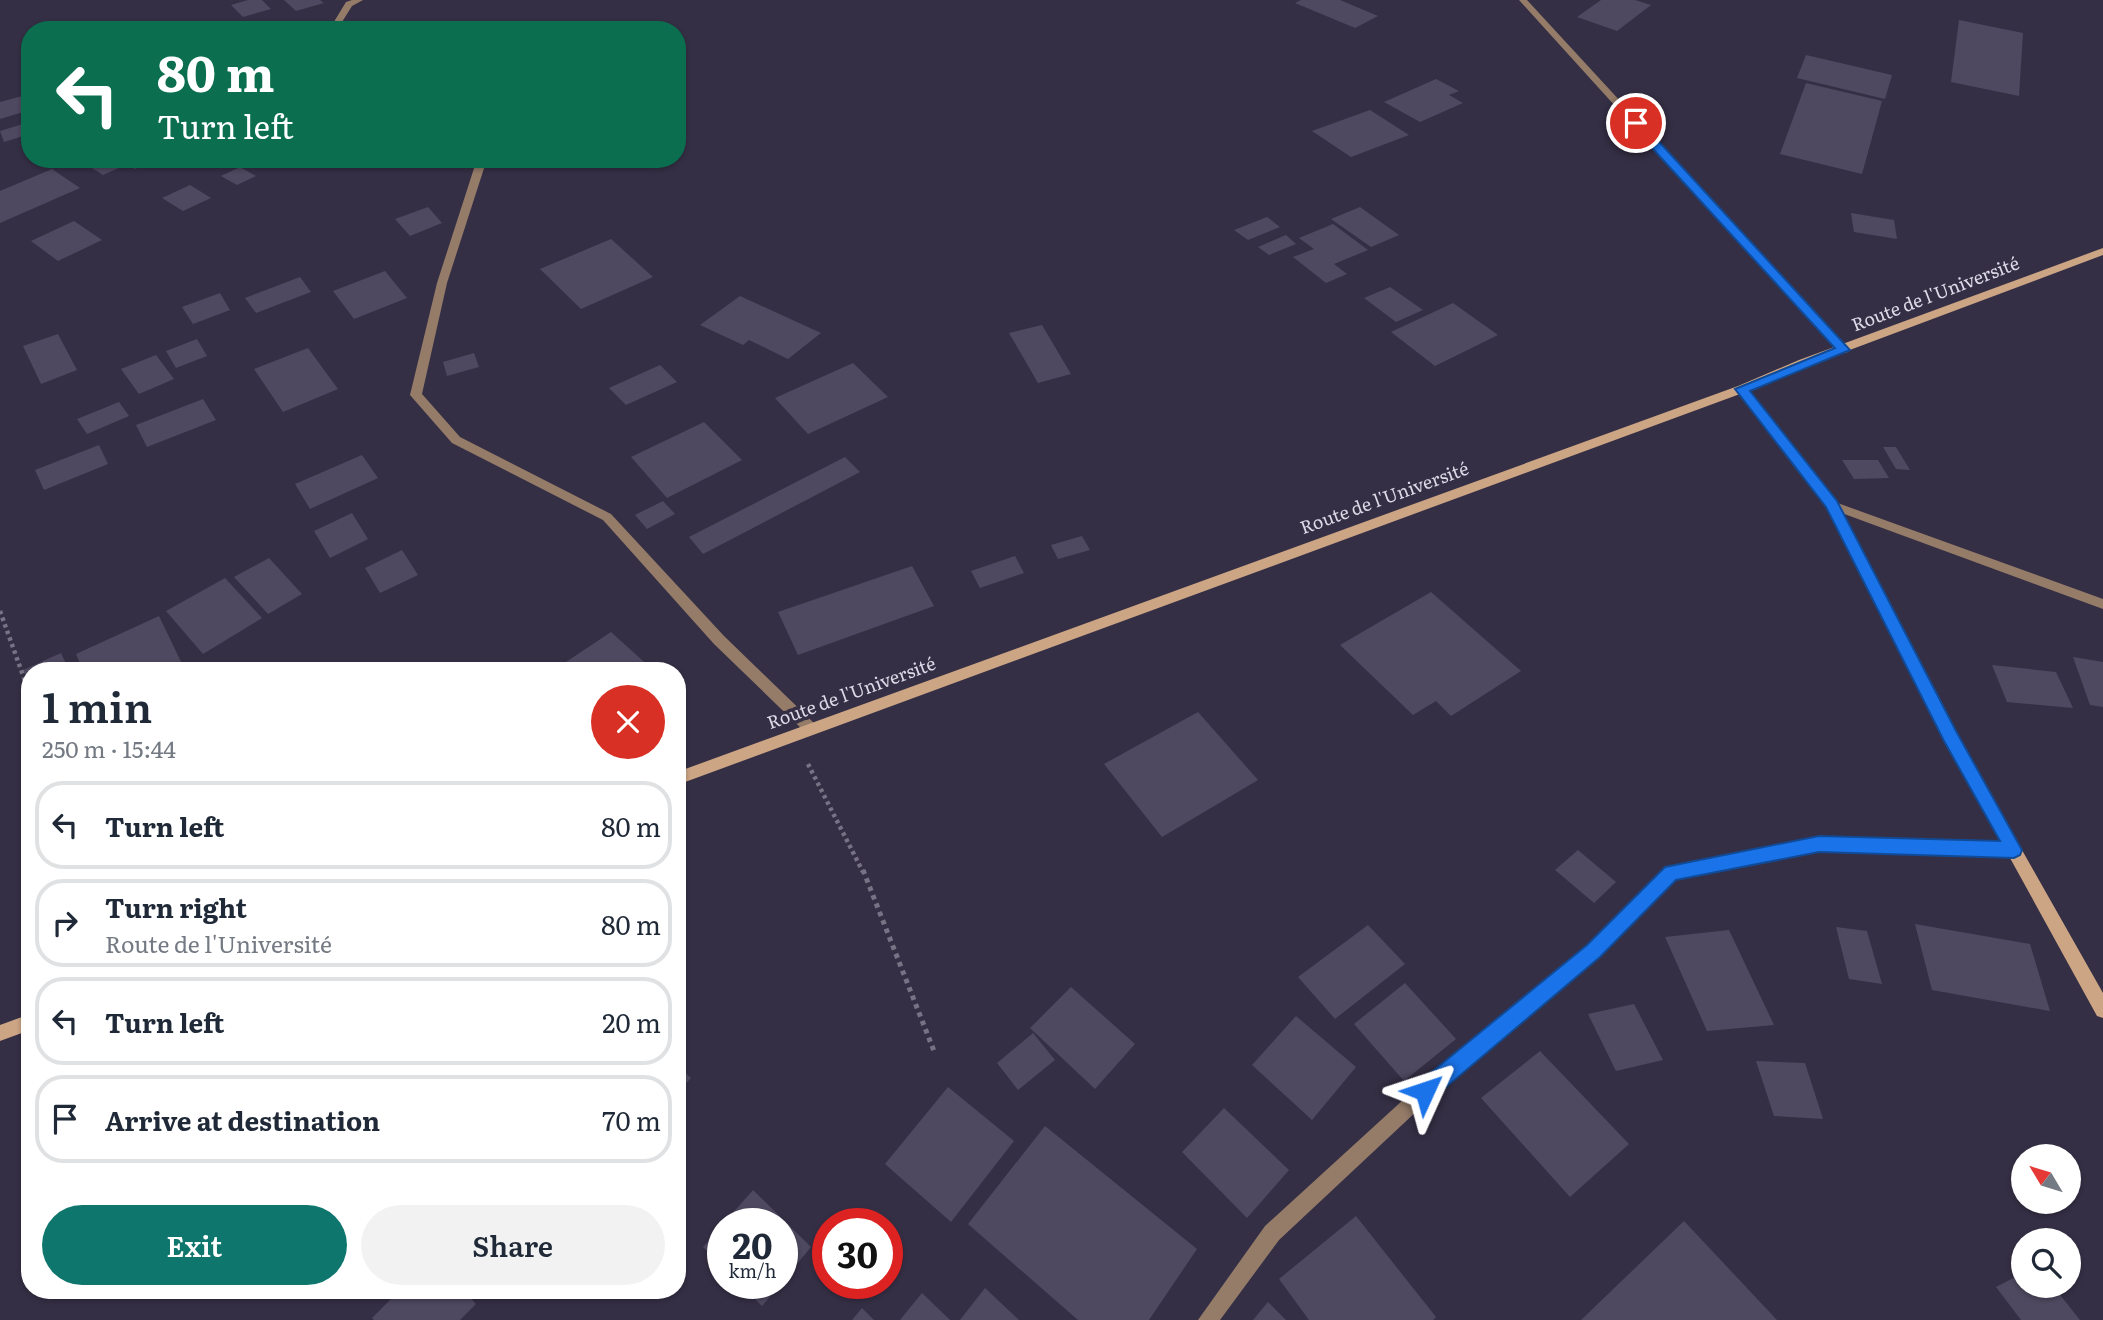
<!DOCTYPE html>
<meta charset="utf-8">
<style>
body{margin:0;font-family:Literata,serif;background:#f2f2f3;color:#1f2937;height:100vh;display:flex;flex-direction:column;font-size:26px;white-space:nowrap}
*{box-sizing:border-box;margin:0}
p{font-size:23px;color:#747a83}
.icon{flex:none;width:38px;height:38px;fill:none;stroke:currentColor;stroke-width:2;stroke-linecap:round;stroke-linejoin:round}
.map{position:relative;flex:1;overflow:hidden}
.details{position:absolute;left:21px;top:662px;width:665px;height:637px;display:flex;flex-direction:column;background:#fff;border-radius:28px;box-shadow:0 2px 5px #0004}
.details>*{flex:none}
.banner{position:absolute;left:21px;top:21px;width:665px;height:147px;border-radius:28px;box-shadow:0 2px 5px #0004;background:#0b6e4f;color:#fff;overflow:hidden}
.needle{width:46px;rotate:308deg}
.fabs{position:absolute;left:2011px;top:1144px;display:grid;gap:14px}
.fabs a{display:grid;place-items:center;width:70px;height:70px;border-radius:50%;background:#fff;box-shadow:0 2px 5px #0004;font-size:35px}
.speed{position:absolute;left:707px;top:1208px;display:flex;gap:14px;font-size:35px;font-weight:700;text-align:center}
.speed>*{display:grid;place-content:center;width:91px;height:91px;border-radius:50%;background:#fff;box-shadow:0 2px 5px #0004;line-height:1}
.speed small{font-size:18px;font-weight:400}
.speed .limit{border:10px solid #d22;background:#fff;color:#111}
.pin{position:absolute;display:grid;place-items:center;width:60px;height:60px;color:#fff;margin:-30px;border:4px solid #fff;border-radius:50%;box-shadow:0 2px 7px #0007}
.me{position:absolute;width:77px;margin:-38px;rotate:48deg;stroke-linejoin:round;filter:drop-shadow(0 0 5px #0008)}
.turn{display:flex;align-items:center;gap:24px;height:147px;padding:0 21px;font-size:32px}
.turn .icon{width:91px;height:91px;stroke-width:2.5}
.turn b{display:block;font-size:49px;line-height:60px}
.round{display:grid;place-items:center;flex:none;width:74px;height:74px;border-radius:37px;background:#f2f2f3}
.summary{display:flex;align-items:center;justify-content:space-between;height:119px;padding:0 21px}
h1{font-size:42px;font-weight:600;line-height:52px}
.primary-button{display:flex;gap:14px;margin-top:auto;padding:14px 21px}
.primary-button a{flex:1;height:80px;border-radius:42px;background:#0f766e;color:#fff;font-size:28px;font-weight:600;line-height:80px;text-align:center}
.primary-button a+a{background:#f2f2f3;color:#1f2937}
ul{padding:0;list-style:none}
li{display:flex;align-items:center;gap:21px;height:88px;margin:0 14px 10px;padding:0 7px;border:4px solid #e0e1e3;border-radius:28px}
li div{flex:1}
li b{display:block;font-size:26px}
li em{font-style:normal}
.map>svg:first-child{display:block}
.building{fill:#4e4960}
.lines{fill:none;stroke-linecap:round;stroke-linejoin:round}
.path-far1{stroke:#787285;stroke-width:4.5;stroke-dasharray:3.5 3.5;stroke-linecap:butt}
.path{stroke:#787285;stroke-width:5;stroke-dasharray:4.5 4.5;stroke-linecap:butt}
.street{fill:#957c69;fill-rule:evenodd}
.secondary{fill:#cca585;fill-rule:evenodd}
.route{fill:#1a73e8;stroke:#114b97;stroke-width:2}
.labels{text-anchor:middle;dominant-baseline:central;stroke-width:7;stroke-linejoin:round;paint-order:stroke}
.street-label{font-size:18px;fill:#ddd9e7;stroke:#352f45}
</style>
<div class="map">
<svg width="2103" height="1320" viewBox="0 0 2103 1320">
<rect width="100%" height="100%" fill="#352f45"/>
<!-- building -->
<path class="building" d="M248,0h14l9,9 -28,8 -12,-12z
M284,0h36l4,3 -28,8z
M1301,0h39l38,16 -23,12 -60,-25z
M1601,0h34l16,5 -34,26 -40,-14z
M1959,20l64,13 -4,63 -68,-14z
M139,22l6,8h-31v-1z
M1806,55l86,20 -7,24 -88,-21z
M1436,79l23,12 -10,4 14,8 -43,19 -36,-20z
M1806,83l76,18 -20,73 -82,-20z
M30,94v16l-30,9v-17z
M1370,110l39,25 -58,22 -39,-26z
M26,123l4,11 -26,8 -4,-11z
M86,159h22l13,8 -18,8 -22,-14z
M120,159h37l-22,10z
M240,167l16,9 -19,9 -16,-9z
M52,169l28,19 -80,35v-32z
M190,185l21,13 -28,13 -21,-13z
M428,207l14,16 -32,13 -15,-17z
M1360,207l39,28 -28,12 -40,-28z
M1851,213l43,7 3,19 -43,-7z
M1267,217l13,10 -32,13 -14,-10z
M74,221l28,19 -44,21 -27,-20z
M1333,224l35,26 -34,14 13,10 -21,9 -33,-26 21,-8 -15,-11z
M1286,235l10,9 -27,11 -11,-8z
M611,239l42,38 -72,32 -41,-40z
M385,271l22,27 -53,21 -21,-28z
M300,277l11,15 -55,21 -11,-15z
M1390,287l33,23 -27,12 -32,-24z
M220,293l10,17 -37,14 -11,-17z
M740,296l81,37 -33,26 -39,-19 -6,5 -43,-20z
M1453,303l45,32 -63,31 -44,-34z
M1042,325l29,49 -33,9 -29,-50z
M58,334l19,36 -36,14 -18,-38z
M197,339l10,17 -31,12 -10,-17z
M308,348l30,41 -55,23 -29,-43z
M474,353l5,14 -32,9 -4,-14z
M156,355l18,24 -35,15 -18,-25z
M853,363l35,34 -80,37 -33,-36z
M660,365l17,17 -51,23 -17,-17z
M203,399l13,21 -69,27 -11,-22z
M119,402l10,14 -42,18 -10,-15z
M704,422l38,38 -75,38 -36,-41z
M99,445l9,19 -64,26 -9,-20z
M1883,447h13l14,23 -14,-1z
M362,455l16,23 -68,31 -15,-25z
M845,457l15,15 -157,82 -14,-17z
M1842,460h36l11,18 -35,1z
M663,501l12,13 -28,15 -12,-14z
M352,513l16,26 -38,19 -16,-27z
M1082,536l8,14 -32,9 -7,-14z
M402,550l16,25 -38,18 -15,-25z
M1015,556l9,17 -44,15 -9,-17z
M269,558l33,36 -34,20 -34,-37z
M912,566l22,40 -136,49 -20,-43z
M225,578l37,40 -59,36 -37,-43z
M1431,592l90,79 -70,45 -15,-15 -23,14 -73,-70z
M159,616l26,54h-102l-7,-16z
M611,632l42,38h-99z
M61,653l8,17h-39v14l-7,-14z
M2073,657l30,5v45l-13,-2z
M1992,665l64,7 17,36 -66,-6z
M1198,712l60,68 -96,57 -58,-73z
M1578,850l38,32 -22,21 -39,-33z
M1915,924l115,20 20,67 -118,-21z
M1368,925l37,39 -70,55 -37,-42z
M1836,927l31,4 15,53 -33,-5z
M1729,930l45,95 -67,6 -42,-94z
M1405,983l51,56 -52,42 -50,-57z
M1071,987l64,57 -40,45 -65,-61z
M1634,1004l29,56 -47,11 -28,-57z
M1296,1016l60,51 -44,53 -60,-55z
M1033,1033l22,27 -37,30 -21,-27z
M1540,1051l89,93 -59,53 -89,-99z
M1756,1061l49,2 18,56 -49,-3z
M677,1065l14,13 -14,15z
M948,1087l66,54 -63,81 -66,-58z
M1224,1108l65,62 -42,48 -65,-66z
M1045,1126l152,123 -48,71h-71l-110,-96z
M753,1190l58,57 -29,35v-59h-58z
M1356,1216l80,101 -3,3h-124l-30,-41z
M1684,1221l93,99h-196z
M723,1225v42l-20,-20z
M2023,1273v13h30l27,34h-59l-25,-33z
M739,1283h43l-20,23z
M985,1288l34,32h-59z
M400,1290h63l13,14 -16,16h-86l-2,-2z
M922,1293l28,27h-50z
M1268,1302l18,18h-33z
M862,1308l12,12h-22z"/>
<g class="lines">
<!-- path-far1 -->
<path class="path-far1" d="M0,611l30,84
M808,764l55,108"/>
<!-- path -->
<path class="path" d="M863,870l71,181"/>
<!-- street -->
<path class="street" d="M352,0h11l-11,6 -15,24h-8l17,-28z
M1519,0h8l320,347v6h-8z
M477,159h10l-40,124 -25,111 38,43 151,77 113,122 92,89 2,4 -2,4 -5,2 -5,-2 -92,-89 -111,-124 -151,-77 -42,-48 27,-112z
M1832,501l271,98v10l-275,-101 -2,-3 2,-3z
M1819,837l195,6 6,2 2,5 -2,5 -6,2 -195,-6 -144,28 -75,77 -150,124 -171,160 -59,80h-22l67,-94 173,-158 150,-122 77,-78z"/>
<!-- secondary -->
<path class="secondary" d="M2103,248v7l-296,111 -58,24 87,112 119,230 148,261v25l-6,-2 -152,-276 -118,-233 -87,-113 -1063,391v-13l1061,-386 61,-26z
M30,1014v16l-30,11v-16z"/>
</g>
<!-- route -->
<path class="route" d="M1632,121h8l210,229 -100,41 87,110 119,230 66,119 -2,5 -6,3 -195,-6 -143,28 -76,77 -168,142 -7,3 -8,-3 -2,-8 2,-7 170,-139 78,-78 154,-31 181,5 -56,-100 -118,-234 -91,-118 100,-41 -203,-222z"/>
<g class="labels">
<!-- street labels -->
<g class="street-label">
<text transform="translate(1935 293) rotate(-21)">Route de l'Université</text>
<text transform="translate(1384 497) rotate(-20)">Route de l'Université</text>
<text transform="translate(851 692) rotate(-20)">Route de l'Université</text>
</g>
</g>
</svg>
<div class="fabs">
<a><svg class="needle" viewBox="-14 -14 28 28"><path d="M0-13l5 13h-10z" fill="#e53935"/><path d="M0 13l5-13h-10z" fill="#747a83"/></svg></a>
<a><svg class="icon" aria-label="search" viewBox="0 0 24 24"><circle cx="10" cy="10" r="6"/><path d="M15 15l6 6"/></svg></a>
</div>
<div class="speed"><div>20<small>km/h</small></div><div class="limit">30</div></div>
<div class="pin" style="left:1636px;top:123px;background:#d93025"><svg class="icon" aria-label="arrive" viewBox="0 0 24 24"><path d="M6 21V4h12l-3 4 3 4H6"/></svg></div>
<svg class="me" style="left:1425px;top:1091px" viewBox="-20 -20 40 40"><path d="M0-17L14 15 0 8-14 15z" fill="#1a73e8" stroke="#fff" stroke-width="4"/></svg>
<div class="banner">
<div class="turn"><svg class="icon" aria-label="left" viewBox="0 0 24 24"><path d="M17 20v-9H6M10 6l-5 5 5 5"/></svg><div><b>80 m</b>Turn left</div></div>
</div>
<section class="details">
<div class="summary"><div><h1>1 min</h1><p>250 m · 15:44</p></div><a class="round" style="background:#d93025;color:#fff"><svg class="icon" aria-label="close" viewBox="0 0 24 24"><path d="M6 6l12 12M18 6L6 18"/></svg></a></div>
<ul>
<li><svg class="icon" aria-label="left" viewBox="0 0 24 24"><path d="M17 20v-9H6M10 6l-5 5 5 5"/></svg><div><b>Turn left</b></div><em>80 m</em></li>
<li><svg class="icon" aria-label="right" viewBox="0 0 24 24"><path d="M7 20v-9h11M14 6l5 5-5 5"/></svg><div><b>Turn right</b><p>Route de l'Université</p></div><em>80 m</em></li>
<li><svg class="icon" aria-label="left" viewBox="0 0 24 24"><path d="M17 20v-9H6M10 6l-5 5 5 5"/></svg><div><b>Turn left</b></div><em>20 m</em></li>
<li><svg class="icon" aria-label="arrive" viewBox="0 0 24 24"><path d="M6 21V4h12l-3 4 3 4H6"/></svg><div><b>Arrive at destination</b></div><em>70 m</em></li>
</ul>
<div class="primary-button"><a>Exit</a><a>Share</a></div>
</section>
</div>
